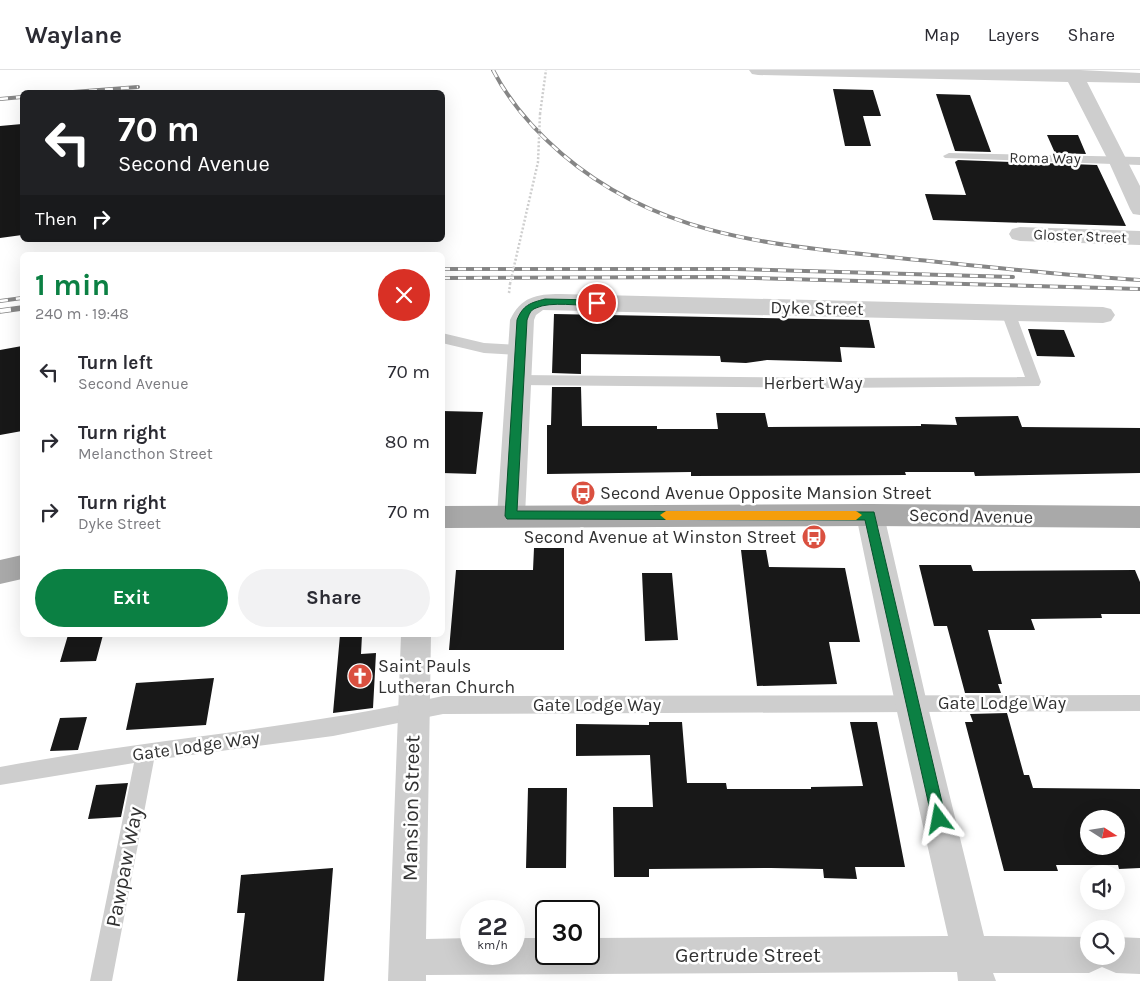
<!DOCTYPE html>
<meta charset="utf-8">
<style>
body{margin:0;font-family:Karla,sans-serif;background:#f2f2f3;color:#2b2b33;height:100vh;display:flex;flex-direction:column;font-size:19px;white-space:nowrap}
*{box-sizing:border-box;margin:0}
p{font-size:16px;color:#7c7c81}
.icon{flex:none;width:28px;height:28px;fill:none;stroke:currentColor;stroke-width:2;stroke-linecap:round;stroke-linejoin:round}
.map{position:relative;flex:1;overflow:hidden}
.side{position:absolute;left:20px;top:182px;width:425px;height:385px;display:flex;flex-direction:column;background:#fff;border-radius:8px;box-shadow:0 5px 20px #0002}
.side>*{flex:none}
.banner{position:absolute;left:20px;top:20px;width:425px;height:152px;border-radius:8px;box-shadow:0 5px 20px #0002;background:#202124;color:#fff;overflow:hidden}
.needle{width:32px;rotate:102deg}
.tools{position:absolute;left:1080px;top:740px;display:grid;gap:10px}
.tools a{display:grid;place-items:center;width:45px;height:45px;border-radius:50%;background:#fff;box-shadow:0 5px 20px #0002;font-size:25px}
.speed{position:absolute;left:460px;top:830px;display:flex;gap:10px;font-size:25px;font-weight:700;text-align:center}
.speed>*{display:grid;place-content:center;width:65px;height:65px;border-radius:50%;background:#fff;box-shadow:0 5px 20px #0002;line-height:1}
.speed small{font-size:12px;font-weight:400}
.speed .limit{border:2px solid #111;border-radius:8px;background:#fff;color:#111}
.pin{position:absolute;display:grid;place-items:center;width:42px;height:42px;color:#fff;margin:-21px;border:2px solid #fff;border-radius:50%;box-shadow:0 1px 5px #0007}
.me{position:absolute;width:55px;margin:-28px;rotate:347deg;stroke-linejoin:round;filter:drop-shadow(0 0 4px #0008)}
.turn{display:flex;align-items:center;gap:18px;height:105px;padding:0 15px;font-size:22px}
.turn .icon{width:65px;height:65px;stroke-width:2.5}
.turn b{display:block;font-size:35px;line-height:42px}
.then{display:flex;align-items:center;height:48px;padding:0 15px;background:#0003;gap:10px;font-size:19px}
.round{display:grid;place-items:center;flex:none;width:52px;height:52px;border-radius:26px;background:#f2f2f3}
.headline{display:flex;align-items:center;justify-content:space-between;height:85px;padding:0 15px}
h1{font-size:30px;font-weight:700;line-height:38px;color:#0b8043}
.cta{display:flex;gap:10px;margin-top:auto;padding:10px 15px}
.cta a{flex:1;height:58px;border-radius:30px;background:#0b8043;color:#fff;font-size:20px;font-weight:700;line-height:58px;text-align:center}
.cta a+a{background:#f2f2f3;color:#2b2b33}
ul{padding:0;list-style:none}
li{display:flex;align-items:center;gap:15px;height:70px;padding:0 15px}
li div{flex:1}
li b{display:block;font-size:19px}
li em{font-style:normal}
header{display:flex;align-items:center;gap:30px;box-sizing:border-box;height:70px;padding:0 25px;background:#fff;border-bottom:1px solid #e1e1e2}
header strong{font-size:24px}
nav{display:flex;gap:28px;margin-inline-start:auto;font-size:18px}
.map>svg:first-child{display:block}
.building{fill:#181818;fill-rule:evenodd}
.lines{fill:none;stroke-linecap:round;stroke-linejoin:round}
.path{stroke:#cecece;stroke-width:2.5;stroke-dasharray:2 2;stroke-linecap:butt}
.lane{fill:#cecece;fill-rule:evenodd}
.street{fill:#cecece;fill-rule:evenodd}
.primary{fill:#a9a9a9;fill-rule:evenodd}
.rail-far1-casing{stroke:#868686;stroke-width:4}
.rail-casing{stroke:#868686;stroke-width:5.5}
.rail-far1{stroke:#fff;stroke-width:2.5;stroke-dasharray:8;stroke-linecap:butt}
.rail{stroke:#fff;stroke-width:4;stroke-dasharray:11;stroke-linecap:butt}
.path-bridge{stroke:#cecece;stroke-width:2.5;stroke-dasharray:2 2;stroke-linecap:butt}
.route{fill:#0b8043;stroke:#07532c}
.slow{fill:#f59e0b}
.labels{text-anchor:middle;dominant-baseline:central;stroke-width:5;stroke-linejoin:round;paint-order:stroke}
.far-street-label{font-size:15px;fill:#313131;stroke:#fff}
.street-label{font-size:18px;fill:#313131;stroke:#fff}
.poi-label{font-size:18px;fill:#313131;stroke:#fff;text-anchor:start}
.near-street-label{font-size:21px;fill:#313131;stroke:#fff}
</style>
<header>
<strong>Waylane</strong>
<nav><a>Map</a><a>Layers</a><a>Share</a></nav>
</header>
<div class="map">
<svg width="1140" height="911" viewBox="0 0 1140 911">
<rect width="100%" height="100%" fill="#fff"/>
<!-- building -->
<path class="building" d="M833,19l40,1 8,26h-18l8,30h-26z
M936,24l34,1 21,57 -36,-1z
M22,54v111l-22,3v-112z
M1047,65h31l8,19 -31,-1z
M958,90l139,5 29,61 -193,-6 -8,-26 41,1 -11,-33z
M554,244l315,6 6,28 -35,-1 2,15 -75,-2 -21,3 -25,-1 -1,-6 -139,-2v20l-29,-1z
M1028,259l36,1 11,27 -38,-1z
M22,276v85l-22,4v-85z
M552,317h29l1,39h75v3h61l-2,-16h49l3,14 153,-1v-2l36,1 -2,-8 63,-1 4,11 118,1v45l-165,3 -1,-4h-69l1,3 -215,1v-4l-144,2v-49h4z
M442,341l41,1 -7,62 -34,-1z
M534,478h30v102h-115l7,-80h77z
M741,480h25l3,17 76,1 15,74h-31l8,42 -80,2z
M919,495h52l2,6 162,-1 5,12v32h-39l1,4 -71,1 4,11h-47l14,54h-4l3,9h-36l-18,-67h-13z
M642,503h30l6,67 -33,1z
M68,565h35l-7,26 -36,1z
M340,565h22l-1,19 15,-1 -3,55 -40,5z
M214,608l-8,47 -80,5 10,-47z
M1007,643l17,62h5l4,13 107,1v79l-21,1 -1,-4h-62l2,6h-54l-39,-149h8l-3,-8zM1089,749h27v27h-27z
M87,647l-9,33 -28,1 10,-33z
M649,652h33l5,61h39l1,6h84v-2l52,-1 -13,-64h27l28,145h-50l2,12 -33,-1 -1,-9 -52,-1 -122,1v8h-35l-1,-70h40l-3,-52 -74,1v-32l73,1z
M128,713l-7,34 -33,2 8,-34z
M528,718h39l-1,80h-40z
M333,798l-9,113h-87l8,-68h-8l4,-38z"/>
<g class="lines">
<!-- path -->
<path class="path" d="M540,44l6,-44
M509,223l1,-9"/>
<!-- lane -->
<path class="lane" d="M949,83l191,4v8l-195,-7 -2,-2z
M1008,237l5,2 2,3 26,70 -2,4 -206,2 -315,-3 -5,-1 -2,-4 2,-4 5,-1 315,3 192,-1 -24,-65 2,-3z
M442,263l42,10 36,2 5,2 2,3 -2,3 -5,2 -36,-2 -42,-10z
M1140,625v16l-697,3 -110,22 -179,24 -42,221h-22l44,-218 -134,22v-18c147,-28 297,-38 443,-71z"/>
<!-- street -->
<path class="street" d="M749,0h331l60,3v10l-53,-1 53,104v29l-7,-1 -3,-5 -22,-49 -40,-78 -310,-7 -6,-1z
M1020,157l120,4v14l-120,-4 -8,-2 -3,-5 3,-5z
M560,224l543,13 8,2 4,6 -4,6 -8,2 -560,-13 -7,5 -2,5 -9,196 -4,8 -10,3 -10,-3 -4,-8 13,-196c11,-23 26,-26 50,-26z
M870,434l10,3 4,8 43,188 57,233 105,1v19h27v-19l24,1v36l-24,-1 -14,-6 -13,6h-96l3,8h-38l-1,-9h-21l-510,3v6h-38l13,-346h30l-5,304 45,-1v16h43v-16h32v16h43v-16l359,-2 -53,-233 -39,-188 4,-8z"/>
<!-- primary -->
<path class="primary" d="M870,434l270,2v22l-270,-2 -428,2v-22z
M22,485v24l-22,5v-24z"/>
<defs>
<path id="rail-far1" d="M493,0c17,33 41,60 69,84 98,84 214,91 337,104 80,8 160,17 241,22
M73,22l65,-5
M0,29l22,-2
M442,199h294l277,8
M442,208l275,-1 423,12
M0,231l22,-3"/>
<path id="rail" d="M0,241l22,-3"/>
</defs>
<!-- rail-far1 casing -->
<use href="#rail-far1" class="rail-far1-casing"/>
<!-- rail casing -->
<use href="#rail" class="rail-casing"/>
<!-- rail-far1 -->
<use href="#rail-far1" class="rail-far1"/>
<!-- rail -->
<use href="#rail" class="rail"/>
<!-- path-bridge -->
<path class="path-bridge" d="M510,214l28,-122 2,-48"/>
</g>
<!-- route -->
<path class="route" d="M545,229l52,1 4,3 -4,3c-16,0 -47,-5 -61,2 -6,2 -7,7 -9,12l-10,191 357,1 72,307 -2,5 -5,2 -5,-2 -2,-5 -67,-299 -358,-1 -2,-3 12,-196c6,-15 13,-17 28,-21z"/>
<!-- slow -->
<path class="slow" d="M666,441h190l6,4 -6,5h-190l-6,-5z"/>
<!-- icons -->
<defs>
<symbol id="bus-disc" viewBox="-11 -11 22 22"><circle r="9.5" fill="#da5040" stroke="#fff"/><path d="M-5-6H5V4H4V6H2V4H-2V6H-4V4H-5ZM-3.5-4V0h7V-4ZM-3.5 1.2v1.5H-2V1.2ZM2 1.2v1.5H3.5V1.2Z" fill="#fff"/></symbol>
<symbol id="church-disc" viewBox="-11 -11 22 22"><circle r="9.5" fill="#da5040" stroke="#fff"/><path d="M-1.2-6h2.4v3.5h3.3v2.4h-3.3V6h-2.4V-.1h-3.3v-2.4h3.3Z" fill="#fff"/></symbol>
</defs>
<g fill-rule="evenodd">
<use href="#bus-disc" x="569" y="409" width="28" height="28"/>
<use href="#bus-disc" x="800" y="453" width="28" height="28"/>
<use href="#church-disc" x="346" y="592" width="28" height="28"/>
</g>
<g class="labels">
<!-- far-street labels -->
<g class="far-street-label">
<text transform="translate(1045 88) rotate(1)">Roma Way</text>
<text transform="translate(1080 166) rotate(2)">Gloster Street</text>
</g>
<!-- street labels -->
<g class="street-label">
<text transform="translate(817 238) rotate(1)">Dyke Street</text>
<text x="813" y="313">Herbert Way</text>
<text transform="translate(971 446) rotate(1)">Second Avenue</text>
<text x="1002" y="633">Gate Lodge Way</text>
<text x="597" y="635">Gate Lodge Way</text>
<text transform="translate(196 676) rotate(-8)">Gate Lodge Way</text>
</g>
<!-- poi labels -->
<g class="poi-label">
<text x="600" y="423">Second Avenue Opposite Mansion Street</text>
<text x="796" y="467" text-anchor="end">Second Avenue at Winston Street</text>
<text x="378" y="596">Saint Pauls<tspan x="378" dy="21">Lutheran Church</tspan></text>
</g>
<!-- near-street labels -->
<g class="near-street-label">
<text transform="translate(411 738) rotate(-89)">Mansion Street</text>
<text transform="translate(124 797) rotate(-79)">Pawpaw Way</text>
<text x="748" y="885">Gertrude Street</text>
</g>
</g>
</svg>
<div class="tools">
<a><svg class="needle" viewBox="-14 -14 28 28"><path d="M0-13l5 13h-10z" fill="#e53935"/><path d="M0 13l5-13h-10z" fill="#7c7c81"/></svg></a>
<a><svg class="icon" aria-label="sound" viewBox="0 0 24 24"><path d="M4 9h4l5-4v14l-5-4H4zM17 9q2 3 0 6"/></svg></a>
<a><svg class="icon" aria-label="search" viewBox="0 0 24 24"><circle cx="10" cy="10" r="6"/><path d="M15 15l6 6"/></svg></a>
</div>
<div class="speed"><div>22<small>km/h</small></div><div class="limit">30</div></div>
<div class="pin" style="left:597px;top:233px;background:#d93025"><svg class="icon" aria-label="arrive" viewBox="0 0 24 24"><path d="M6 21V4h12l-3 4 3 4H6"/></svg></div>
<svg class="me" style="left:939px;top:749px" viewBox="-20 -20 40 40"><path d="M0-17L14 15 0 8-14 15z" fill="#0b8043" stroke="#fff" stroke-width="4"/></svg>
<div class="banner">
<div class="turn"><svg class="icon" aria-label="left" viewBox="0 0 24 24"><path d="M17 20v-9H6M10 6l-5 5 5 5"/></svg><div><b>70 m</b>Second Avenue</div></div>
<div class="then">Then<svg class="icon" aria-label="right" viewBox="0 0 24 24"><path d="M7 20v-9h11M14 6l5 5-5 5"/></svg></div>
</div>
<section class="side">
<div class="headline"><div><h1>1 min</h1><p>240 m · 19:48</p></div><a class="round" style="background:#d93025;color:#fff"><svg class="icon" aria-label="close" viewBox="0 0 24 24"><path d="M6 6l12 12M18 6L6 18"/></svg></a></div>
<ul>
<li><svg class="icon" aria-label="left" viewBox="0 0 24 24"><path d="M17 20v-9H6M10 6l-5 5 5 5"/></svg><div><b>Turn left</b><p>Second Avenue</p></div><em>70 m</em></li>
<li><svg class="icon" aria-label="right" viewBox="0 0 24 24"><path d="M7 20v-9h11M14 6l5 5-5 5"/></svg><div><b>Turn right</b><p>Melancthon Street</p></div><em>80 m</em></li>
<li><svg class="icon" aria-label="right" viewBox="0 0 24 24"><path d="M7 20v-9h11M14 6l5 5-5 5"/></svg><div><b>Turn right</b><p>Dyke Street</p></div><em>70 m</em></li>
</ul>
<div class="cta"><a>Exit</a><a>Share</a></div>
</section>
</div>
